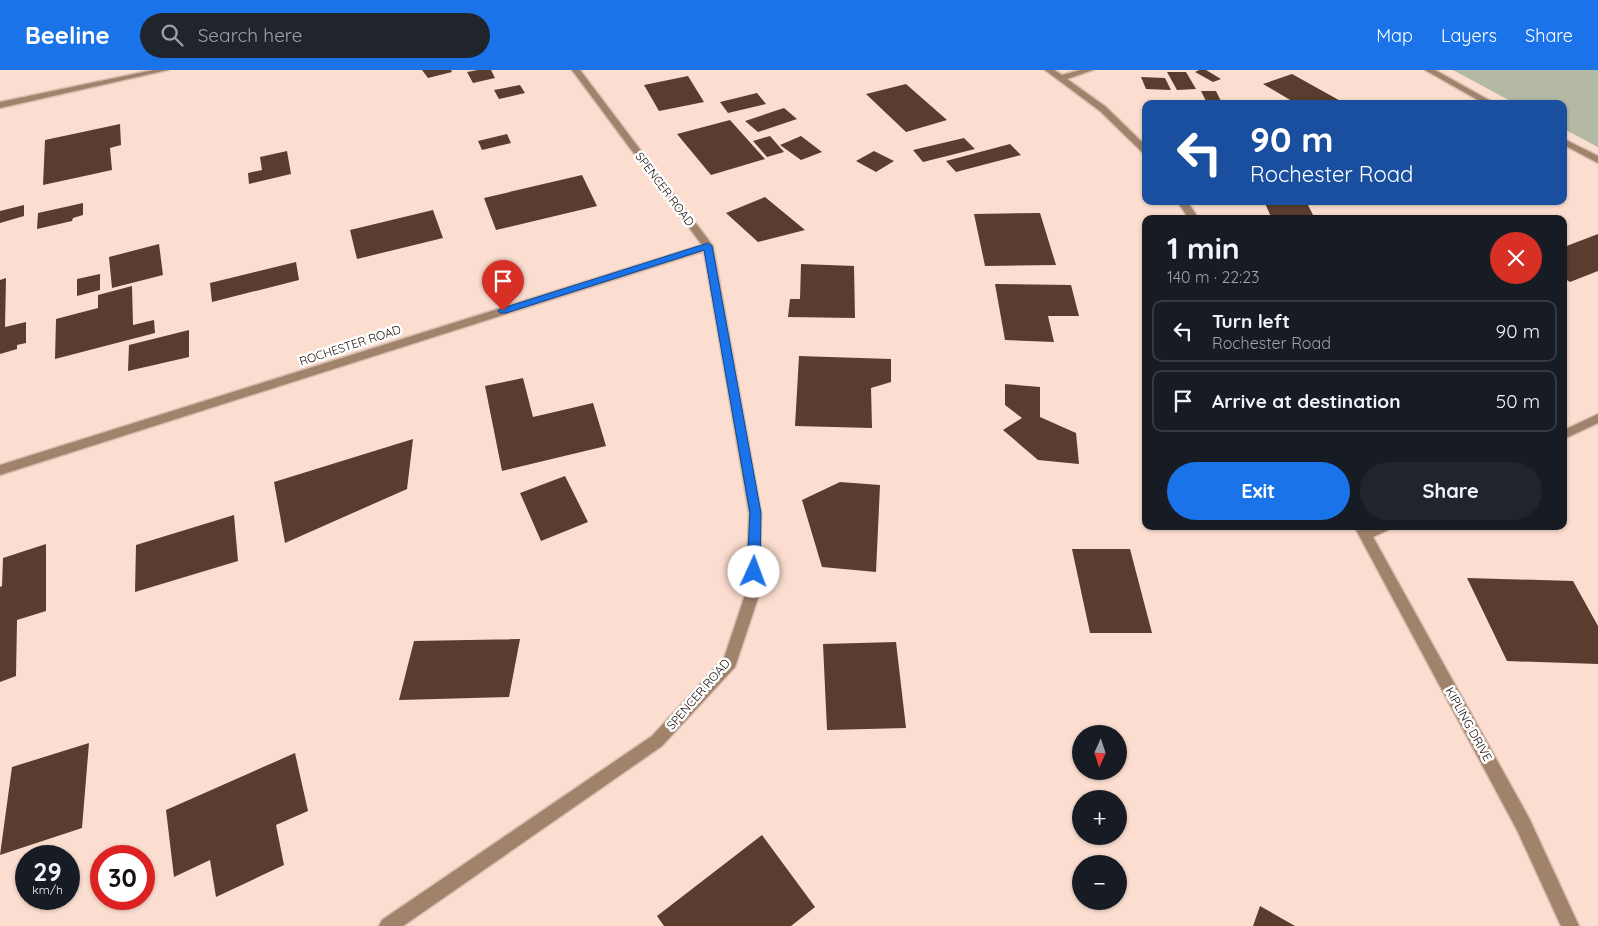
<!DOCTYPE html>
<meta charset="utf-8">
<style>
body{margin:0;font-family:Quicksand,sans-serif;background:#20242c;color:#f1f3f6;height:100vh;display:flex;flex-direction:column;font-size:19px;white-space:nowrap}
*{box-sizing:border-box;margin:0}
p{font-size:16px;color:#9ea1a6}
.icon{flex:none;width:28px;height:28px;fill:none;stroke:currentColor;stroke-width:2;stroke-linecap:round;stroke-linejoin:round}
.map{position:relative;flex:1;overflow:hidden}
.panel{position:absolute;left:1142px;top:145px;width:425px;height:315px;display:flex;flex-direction:column;background:#171b24;border-radius:10px;box-shadow:0 1px 4px #0004}
.panel>*{flex:none}
.banner{position:absolute;left:1142px;top:30px;width:425px;height:105px;border-radius:10px;box-shadow:0 1px 4px #0004;background:#1a4fa0;color:#fff;overflow:hidden}
.needle{width:32px;rotate:183deg}
.buttons{position:absolute;left:1072px;top:655px;display:grid;gap:10px}
.buttons a{display:grid;place-items:center;width:55px;height:55px;border-radius:50%;background:#171b24;box-shadow:0 1px 4px #0004;font-size:25px}
.speed{position:absolute;left:15px;top:775px;display:flex;gap:10px;font-size:25px;font-weight:700;text-align:center}
.speed>*{display:grid;place-content:center;width:65px;height:65px;border-radius:50%;background:#171b24;box-shadow:0 1px 4px #0004;line-height:1}
.speed small{font-size:12px;font-weight:400}
.speed .limit{border:8px solid #d22;background:#fff;color:#111}
.pin{position:absolute;display:grid;place-items:center;width:42px;height:42px;color:#fff;margin:-51px -21px;border-radius:50% 50% 50% 0;rotate:-45deg;box-shadow:0 0 5px #0007}
.pin .icon{rotate:45deg}
.me{position:absolute;width:55px;margin:-28px;rotate:2deg;stroke-linejoin:round;filter:drop-shadow(0 0 4px #0008)}
.turn{display:flex;align-items:center;gap:18px;height:105px;padding:0 25px;font-size:22px}
.turn .icon{width:65px;height:65px;stroke-width:2.5}
.turn b{display:block;font-size:35px;line-height:42px}
.round{display:grid;place-items:center;flex:none;width:52px;height:52px;border-radius:26px;background:#20242c}
.headline{display:flex;align-items:center;justify-content:space-between;height:85px;padding:0 25px}
h1{font-size:30px;font-weight:800;line-height:38px}
.cta{display:flex;gap:10px;margin-top:auto;padding:10px 25px}
.cta a{flex:1;height:58px;border-radius:30px;background:#1a73e8;color:#fff;font-size:20px;font-weight:800;line-height:58px;text-align:center}
.cta a+a{background:#20242c;color:#f1f3f6}
ul{padding:0;list-style:none}
li{display:flex;align-items:center;gap:15px;height:62px;margin:0 10px 8px;padding:0 15px;border:2px solid #363941;border-radius:10px}
li div{flex:1}
li b{display:block;font-size:19px}
li em{font-style:normal}
header{display:flex;align-items:center;gap:30px;box-sizing:border-box;height:70px;padding:0 25px;background:#1a73e8;color:#fff}
header strong{font-size:24px}
nav{display:flex;gap:28px;margin-inline-start:auto;font-size:18px}
.search{width:350px;height:45px;background:#20242c;display:flex;align-items:center;gap:12px;box-sizing:border-box;padding:0 18px;border-radius:28px;color:#9ea1a6;font-size:19px}
.map>svg:first-child{display:block}
.green{fill:#b3b9a2}
.building{fill:#5b3d2f}
.lines{fill:none;stroke-linecap:round;stroke-linejoin:round}
.street-casing{stroke:#d8bdb0;stroke-width:3}
.street{fill:#a1836c;fill-rule:evenodd}
.route{fill:#1a73e8;stroke:#114b97}
.labels{text-anchor:middle;dominant-baseline:central;stroke-width:5;stroke-linejoin:round;paint-order:stroke}
.street-label{font-size:12px;fill:#1c100a;stroke:#fff}
</style>
<header>
<strong>Beeline</strong>
<div class="search"><svg class="icon" aria-label="search" viewBox="0 0 24 24"><circle cx="10" cy="10" r="6"/><path d="M15 15l6 6"/></svg>Search here</div>
<nav><a>Map</a><a>Layers</a><a>Share</a></nav>
</header>
<div class="map">
<svg width="1598" height="856" viewBox="0 0 1598 856">
<rect width="100%" height="100%" fill="#fcded0"/>
<!-- green -->
<path class="green" d="M1453,0h145v77l-34,-18v-25h-48z"/>
<!-- building -->
<path class="building" d="M422,0h29l1,2 -24,6z
M478,0h13l4,8 -22,5 -6,-11z
M1199,0h7l15,9 -8,3 -18,-10z
M1167,2h19l10,17 -19,1z
M1292,4l54,30h-49l-34,-20z
M688,6l16,26 -45,9 -15,-26z
M1141,7l24,1 6,12 -25,-1z
M906,14l41,36 -41,12 -40,-38z
M520,15l5,8 -26,6 -5,-9z
M1201,21h15l5,10h-15z
M757,23l9,11 -38,9 -8,-11z
M784,38l13,11 -39,13 -13,-11z
M730,50l35,39 -54,16 -34,-41z
M120,54l1,21 -11,3 2,22 -69,15 2,-45z
M507,64l4,9 -29,7 -4,-9z
M770,66l14,16 -17,5 -14,-16z
M801,66l21,16 -21,8 -21,-15z
M964,68l11,11 -52,13 -10,-12z
M1010,74l11,11 -65,17 -10,-11z
M287,81l4,23 -42,10 -1,-11 14,-3 -2,-13z
M874,81l20,10 -18,11 -20,-11z
M582,105l15,31 -101,24 -12,-32z
M765,127l40,33 -47,12 -32,-29z
M1264,131h42l9,18h-43z
M83,133v12l-10,3 -1,3 -35,8 1,-16z
M24,135v11l-24,7v-12z
M433,140l10,28 -86,21 -7,-29z
M1040,143l16,52 -71,1 -11,-52z
M1598,164v37l-28,11 -6,-4v-31z
M159,174l4,31 -51,13 -3,-31z
M296,192l3,18 -87,22 -2,-19z
M801,194l53,2 1,52 -67,-1 2,-18h10z
M100,204v16l-23,6v-17z
M6,208l-1,49 21,-5v21l-9,2v4l-17,5v-74z
M995,214l76,1 8,31h-31l6,26 -49,-2z
M132,216l1,39 21,-5 1,13 -100,26 1,-40 42,-11v-13z
M189,260v27l-61,14 1,-26z
M799,286l92,3v23l-20,6 1,40 -77,-2z
M523,308l10,39 60,-14 13,43 -104,25 -17,-85z
M1005,314l35,3v30l36,16 3,31 -41,-4 -35,-30 19,-12 -17,-13z
M413,369l-6,50 -122,54 -11,-61z
M565,406l23,46 -47,19 -21,-48z
M840,412l40,3 -4,87 -54,-5 -20,-67z
M234,445l4,46 -103,31 1,-47z
M46,474v67l-29,9 -1,56 -16,6v-95l2,-1 1,-28z
M1072,479h58l22,84h-62z
M1467,508l106,3 25,45v38l-91,-3z
M520,569l-11,58 -110,3 15,-59z
M896,572l10,86 -79,2 -4,-86z
M89,673l-7,85 -82,27 12,-88z
M295,683l13,58 -32,14 8,40 -68,32 -6,-37 -36,17 -8,-67z
M762,765l53,72 -24,19h-127l-7,-10z
M1260,836l35,20h-42z"/>
<g class="lines">
<defs>
<path id="street" d="M153,0h15l-168,38v-6z
M572,0h8l133,176 48,267 -1,79 -25,75 -73,79 -259,180h-24l3,-6 270,-184 72,-78 22,-66 3,-79 -45,-262 -704,224v-10l702,-220z
M1045,0h9l8,5 18,-5h13l-26,9 39,28 40,39v8l-3,-1 -43,-42z
M1425,0h10l61,34h-11z
M1564,69l34,17v7l-34,-18z
M1177,131h10l12,18h-10z
M1598,344v9l-34,16v-9z
M1354,456l14,2 21,-2 -1,4 -15,7 156,281 50,108h-18l-44,-96z"/>
</defs>
<!-- street casing -->
<use href="#street" class="street-casing"/>
<!-- street -->
<use href="#street" class="street"/>
</g>
<!-- route -->
<path class="route" d="M708,173l4,3 49,267 -1,59 -2,4h-9l-2,-4 3,-59 -46,-263 -198,63h-6l-2,-2 2,-2z"/>
<g class="labels">
<!-- street labels -->
<g class="street-label">
<text transform="translate(665 119) rotate(53)">SPENCER ROAD</text>
<text transform="translate(350 275) rotate(-18)">ROCHESTER ROAD</text>
<text transform="translate(698 624) rotate(-49)">SPENCER ROAD</text>
<text transform="translate(1469 654) rotate(61)">KIPLING DRIVE</text>
</g>
</g>
</svg>
<div class="buttons">
<a><svg class="needle" viewBox="-14 -14 28 28"><path d="M0-13l5 13h-10z" fill="#e53935"/><path d="M0 13l5-13h-10z" fill="#9ea1a6"/></svg></a>
<a>+</a>
<a>−</a>
</div>
<div class="speed"><div>29<small>km/h</small></div><div class="limit">30</div></div>
<div class="pin" style="left:503px;top:241px;background:#d93025"><svg class="icon" aria-label="arrive" viewBox="0 0 24 24"><path d="M6 21V4h12l-3 4 3 4H6"/></svg></div>
<svg class="me" style="left:754px;top:502px" viewBox="-20 -20 40 40"><circle r="19" fill="#fff"/><path d="M0-13L10 11 0 6-10 11z" fill="#1a73e8"/></svg>
<div class="banner">
<div class="turn"><svg class="icon" aria-label="left" viewBox="0 0 24 24"><path d="M17 20v-9H6M10 6l-5 5 5 5"/></svg><div><b>90 m</b>Rochester Road</div></div>
</div>
<section class="panel">
<div class="headline"><div><h1>1 min</h1><p>140 m · 22:23</p></div><a class="round" style="background:#d93025;color:#fff"><svg class="icon" aria-label="close" viewBox="0 0 24 24"><path d="M6 6l12 12M18 6L6 18"/></svg></a></div>
<ul>
<li><svg class="icon" aria-label="left" viewBox="0 0 24 24"><path d="M17 20v-9H6M10 6l-5 5 5 5"/></svg><div><b>Turn left</b><p>Rochester Road</p></div><em>90 m</em></li>
<li><svg class="icon" aria-label="arrive" viewBox="0 0 24 24"><path d="M6 21V4h12l-3 4 3 4H6"/></svg><div><b>Arrive at destination</b></div><em>50 m</em></li>
</ul>
<div class="cta"><a>Exit</a><a>Share</a></div>
</section>
</div>
